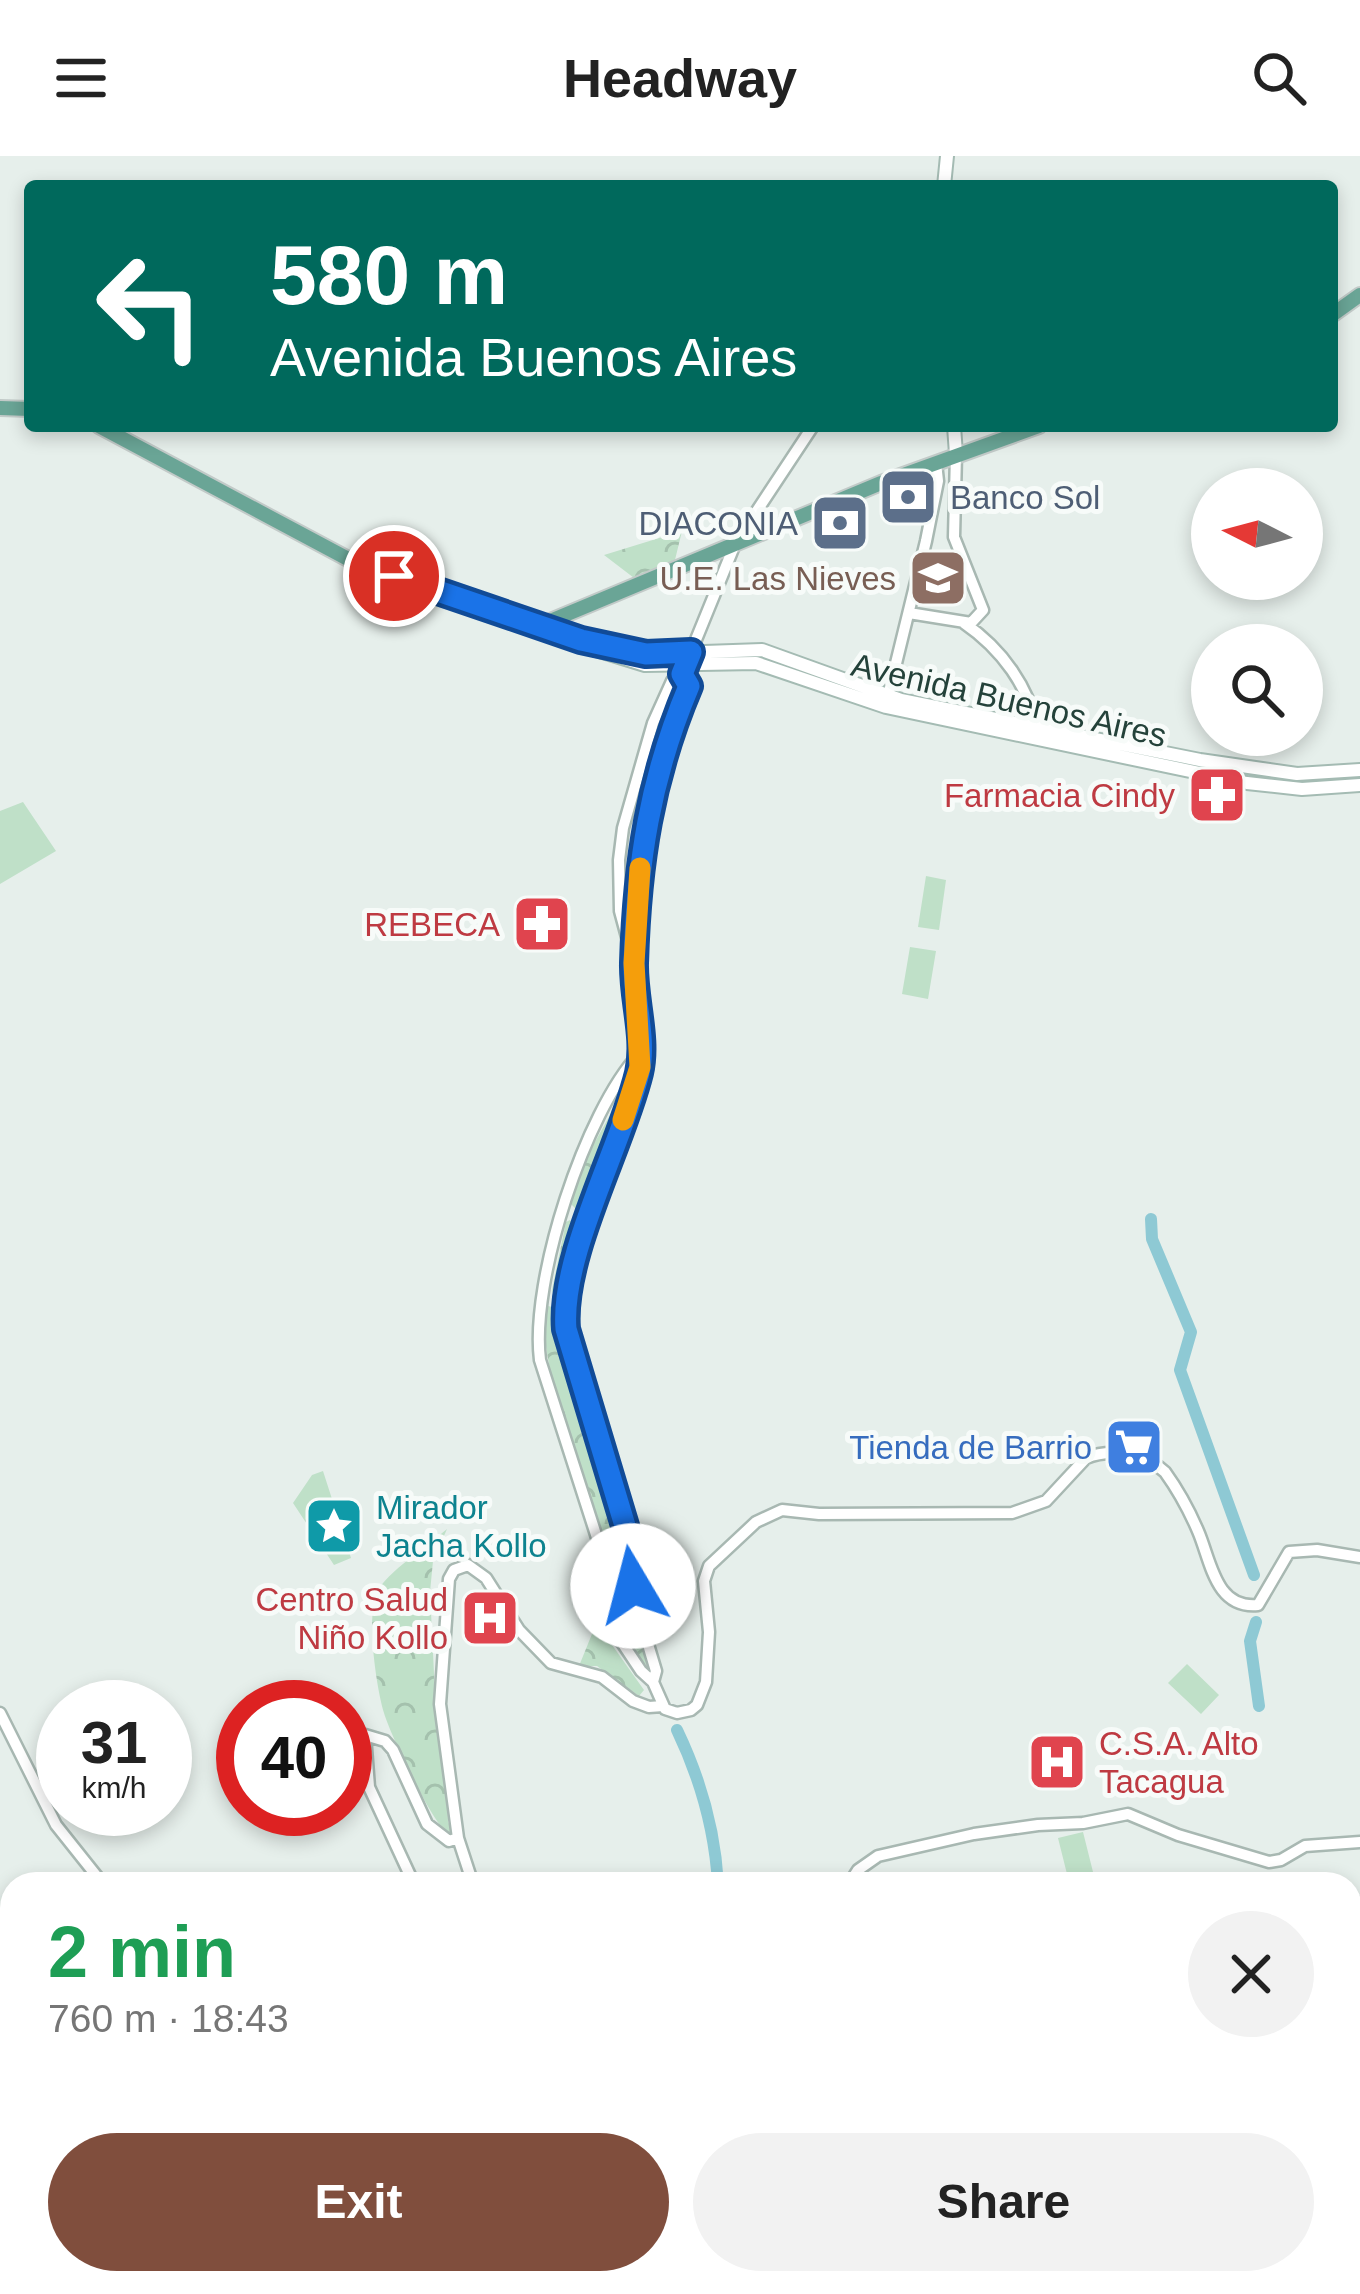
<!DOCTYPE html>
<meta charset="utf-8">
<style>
body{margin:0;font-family:Arial,sans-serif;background:#f2f2f2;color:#222;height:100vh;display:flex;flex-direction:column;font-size:45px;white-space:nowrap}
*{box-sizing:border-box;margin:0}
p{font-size:39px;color:#767676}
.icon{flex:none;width:66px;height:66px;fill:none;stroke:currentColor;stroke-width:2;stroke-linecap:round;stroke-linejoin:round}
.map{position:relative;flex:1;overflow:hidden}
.drawer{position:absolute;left:0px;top:1716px;width:1362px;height:423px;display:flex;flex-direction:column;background:#fff;border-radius:36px 36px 0 0;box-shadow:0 6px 18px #0003}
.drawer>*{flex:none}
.banner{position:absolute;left:24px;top:24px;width:1314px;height:252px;border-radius:12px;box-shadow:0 6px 18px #0003;background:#00695c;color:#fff;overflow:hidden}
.needle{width:78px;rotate:276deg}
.tools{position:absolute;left:1191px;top:312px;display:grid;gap:24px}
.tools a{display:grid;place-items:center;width:132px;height:132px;border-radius:50%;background:#fff;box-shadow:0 6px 18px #0003;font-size:60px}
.speed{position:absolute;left:36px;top:1524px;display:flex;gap:24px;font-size:60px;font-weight:700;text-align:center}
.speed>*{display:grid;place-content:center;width:156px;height:156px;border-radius:50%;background:#fff;box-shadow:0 6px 18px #0003;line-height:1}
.speed small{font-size:30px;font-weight:400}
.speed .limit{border:18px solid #d22;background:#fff;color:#111}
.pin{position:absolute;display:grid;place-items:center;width:102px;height:102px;color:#fff;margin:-51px;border:6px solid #fff;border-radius:50%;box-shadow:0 3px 12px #0007}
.me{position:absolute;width:132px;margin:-66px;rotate:352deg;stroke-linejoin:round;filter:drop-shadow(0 0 9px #0008)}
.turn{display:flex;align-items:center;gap:42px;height:252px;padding:0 48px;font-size:54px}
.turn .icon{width:156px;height:156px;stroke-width:2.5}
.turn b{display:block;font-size:84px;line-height:102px}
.round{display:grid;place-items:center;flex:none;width:126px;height:126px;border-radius:63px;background:#f2f2f2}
.headline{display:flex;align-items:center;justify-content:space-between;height:204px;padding:0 48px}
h1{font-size:72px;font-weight:700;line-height:90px;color:#1e9e55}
.primary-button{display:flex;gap:24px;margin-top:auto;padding:24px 48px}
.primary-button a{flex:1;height:138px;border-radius:72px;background:#804e3d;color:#fff;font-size:48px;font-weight:700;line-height:138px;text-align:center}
.primary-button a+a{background:#f2f2f2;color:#222}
header{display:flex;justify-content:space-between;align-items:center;height:156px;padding:0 48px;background:#fff;font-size:54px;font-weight:700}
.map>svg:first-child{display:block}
.grass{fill:#bfe0c8}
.park{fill:url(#park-crowns)}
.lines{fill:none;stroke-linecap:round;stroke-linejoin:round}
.canal{stroke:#8ec9d4;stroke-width:12}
.tertiary-casing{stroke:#a8b8b2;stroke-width:15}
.secondary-casing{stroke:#a4bbb3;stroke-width:16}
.primary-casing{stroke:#c2cac8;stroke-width:18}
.tertiary{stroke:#fff;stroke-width:10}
.secondary{stroke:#fff;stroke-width:12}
.primary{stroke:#6aa596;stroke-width:14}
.route-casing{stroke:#114b97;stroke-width:30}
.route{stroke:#1a73e8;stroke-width:21}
.slow{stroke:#f59e0b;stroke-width:21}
.labels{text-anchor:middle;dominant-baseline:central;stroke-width:10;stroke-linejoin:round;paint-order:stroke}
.service-label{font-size:33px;fill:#4e5e75;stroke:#f7fbf9;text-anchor:start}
.education-label{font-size:33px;fill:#785e54;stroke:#f7fbf9;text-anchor:end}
.street-label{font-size:33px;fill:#24423a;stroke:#f7fbf9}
.health-label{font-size:33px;fill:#be3a42;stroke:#f7fbf9;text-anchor:end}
.shop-label{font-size:33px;fill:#366cbe;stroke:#f7fbf9;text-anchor:end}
.culture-label{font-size:33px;fill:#0d838f;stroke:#f7fbf9;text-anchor:start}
</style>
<header><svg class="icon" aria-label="menu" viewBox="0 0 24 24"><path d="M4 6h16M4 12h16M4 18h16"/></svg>Headway<svg class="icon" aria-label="search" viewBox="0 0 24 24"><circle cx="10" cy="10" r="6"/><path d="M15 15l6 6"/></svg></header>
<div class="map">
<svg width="1360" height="2138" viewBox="0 0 1360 2138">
<defs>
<pattern id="park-crowns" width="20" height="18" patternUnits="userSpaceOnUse" patternTransform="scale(3)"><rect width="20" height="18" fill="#bfe0c8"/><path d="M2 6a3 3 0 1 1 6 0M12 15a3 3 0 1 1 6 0" fill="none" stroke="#a4c1ad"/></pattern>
</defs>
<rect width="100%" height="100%" fill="#e6efeb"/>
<!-- grass -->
<path class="grass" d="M23,646l33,49 -56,33v-73z
M926,720l20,4 -7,50 -21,-3z
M910,791l26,4 -8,48 -26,-5z
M1187,1508l32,31 -18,19 -33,-31z
M1083,1676l11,44 -25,6 -11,-44z"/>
<!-- park -->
<path class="park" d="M682,375l-8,33 -36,17 -34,-26z
M634,916l-41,122 -12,20 -10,-10 5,-28z
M570,1064l9,12 -16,67 -8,1 -3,-10 14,-68z
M548,1150l13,3c4,94 60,179 67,272l-15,-2 -7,-33c-16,-49 -76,-199 -58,-240z
M323,1315l28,87 -17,7 -41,-62 19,-28z
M447,1373l-14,32 -3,31 6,122 11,56 1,52 5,9 -3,5c-16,-9 -60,-102 -66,-123 -8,-27 -18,-96 -7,-121 8,-18 54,-49 70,-63z
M612,1432l19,3 18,76c-21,-16 -42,-50 -37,-79z
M600,1472l44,62 -5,6 -42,-30h-18l15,-37z"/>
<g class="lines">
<!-- canal -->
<path class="canal" d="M1151,1063l1,20 39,93 -11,38 74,205
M1256,1466l-6,19 9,65
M677,1574c23,48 38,101 41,154"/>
<defs>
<path id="tertiary" d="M909,457l62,10 12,-13 -29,-73 2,-83
M964,467c38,26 65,64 74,108
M886,548l40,-163 12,-60 -2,-18
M635,804l9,-130 27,-102 18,-43 -7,-11
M639,898c-54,58 -109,227 -99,306l59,184 5,64 5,15 32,48 12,11 12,27 12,4 14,-3 6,-5 9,-23 3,-50 -5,-51 5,-15 47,-44 26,-12 37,4 193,-1 34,-12 40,-43c25,-10 60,-4 79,14 13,18 24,38 33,59 13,30 17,78 60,74l31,-53 28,-2 43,7
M653,1526l3,-11 -21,-70 -10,-72 -60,-217 23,-89 52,-156 -6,-104 -14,-52 -1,-51 4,-32 30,-105 19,-42 10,-7 53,-130 78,-118
M0,1557l56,112 47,59
M458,1682l15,46
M414,1728l-45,-97 -4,-52 20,6 8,9 34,74 22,17 9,-3 -18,-134 9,-125 5,-9 14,-5 18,13 33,52 32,33 51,14 31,24 16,6 14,-1
M849,1728l9,-14 20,-14 96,-22 64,-9 45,-2 45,-9 50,21 91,27 12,-2 24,-14 55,-4
M1350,1751l10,-4
M1211,2127l20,11
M898,2138l8,-11"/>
<path id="secondary" d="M944,30l3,-30
M954,270l2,28
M536,471l110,27 116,-4 139,50 299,60 97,14 63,-4
M582,484l8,8 55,17 111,-2 130,44 361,76 55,6 58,-4
M0,2006l12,2
M1350,2013l10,-4
M1350,2029l10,-4
M0,2123l12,-4
M1025,2138l24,-11
M1062,2138l25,-11"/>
<path id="primary" d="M1332,159l28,-20
M0,252l30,1
M99,270l251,134 186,67 345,-144 158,-57"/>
</defs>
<!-- tertiary casing -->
<use href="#tertiary" class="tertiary-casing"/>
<!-- secondary casing -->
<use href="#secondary" class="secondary-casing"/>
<!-- primary casing -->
<use href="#primary" class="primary-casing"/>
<!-- tertiary -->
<use href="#tertiary" class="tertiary"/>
<!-- secondary -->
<use href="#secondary" class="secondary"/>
<!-- primary -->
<use href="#primary" class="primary"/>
</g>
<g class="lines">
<defs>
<path id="route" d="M394,420l187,64 65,14 45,-2 -9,22 7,12c-39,92 -52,177 -55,277 -1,36 13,75 5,110 -18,74 -79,183 -73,256l60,200 7,57"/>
</defs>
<!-- route casing -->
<use href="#route" class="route-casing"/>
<!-- route -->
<use href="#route" class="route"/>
<!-- slow -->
<path class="slow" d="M623,964l17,-53 -6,-104 6,-95"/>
</g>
<!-- icons -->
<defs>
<symbol id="bank-square" viewBox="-11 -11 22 22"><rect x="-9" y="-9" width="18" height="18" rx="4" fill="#5c6f8a" stroke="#f7fbf9"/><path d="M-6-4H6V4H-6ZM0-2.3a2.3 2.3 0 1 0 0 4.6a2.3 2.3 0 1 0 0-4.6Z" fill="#fff"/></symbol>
<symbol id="school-square" viewBox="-11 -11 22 22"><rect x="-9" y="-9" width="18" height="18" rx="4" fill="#8d6e63" stroke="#f7fbf9"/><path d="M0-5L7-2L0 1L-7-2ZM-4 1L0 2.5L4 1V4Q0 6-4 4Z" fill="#fff"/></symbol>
<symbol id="pharmacy-square" viewBox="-11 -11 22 22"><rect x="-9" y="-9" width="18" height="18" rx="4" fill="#e0444e" stroke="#f7fbf9"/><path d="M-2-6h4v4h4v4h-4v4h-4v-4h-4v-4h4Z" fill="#fff"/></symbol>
<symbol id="supermarket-square" viewBox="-11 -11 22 22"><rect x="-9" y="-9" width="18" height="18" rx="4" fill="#3f7fe0" stroke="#f7fbf9"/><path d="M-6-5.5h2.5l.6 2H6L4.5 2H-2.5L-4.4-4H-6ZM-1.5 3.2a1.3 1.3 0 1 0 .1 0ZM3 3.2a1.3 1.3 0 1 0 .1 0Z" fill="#fff"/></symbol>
<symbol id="sight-square" viewBox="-11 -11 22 22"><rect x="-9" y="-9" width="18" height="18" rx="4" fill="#0f9aa8" stroke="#f7fbf9"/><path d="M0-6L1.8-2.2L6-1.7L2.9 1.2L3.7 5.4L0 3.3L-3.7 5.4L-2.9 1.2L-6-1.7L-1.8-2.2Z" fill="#fff"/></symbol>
<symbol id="hospital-square" viewBox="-11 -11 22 22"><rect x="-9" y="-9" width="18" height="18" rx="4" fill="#e0444e" stroke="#f7fbf9"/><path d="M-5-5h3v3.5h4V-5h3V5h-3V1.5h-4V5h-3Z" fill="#fff"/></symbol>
</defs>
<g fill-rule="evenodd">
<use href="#bank-square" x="875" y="308" width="66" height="66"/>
<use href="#bank-square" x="807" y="334" width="66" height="66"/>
<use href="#school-square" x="905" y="389" width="66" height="66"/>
<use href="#pharmacy-square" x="1184" y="606" width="66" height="66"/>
<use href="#pharmacy-square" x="509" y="735" width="66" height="66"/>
<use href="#supermarket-square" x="1101" y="1258" width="66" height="66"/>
<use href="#sight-square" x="301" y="1337" width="66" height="66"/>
<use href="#hospital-square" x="457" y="1429" width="66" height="66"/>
<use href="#hospital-square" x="1024" y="1573" width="66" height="66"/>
</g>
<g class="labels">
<!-- service labels -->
<g class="service-label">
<text x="950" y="341">Banco Sol</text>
<text x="798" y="367" text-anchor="end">DIACONIA</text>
</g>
<!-- education labels -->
<g class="education-label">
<text x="896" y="422">U.E. Las Nieves</text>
</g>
<!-- street labels -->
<g class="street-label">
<text transform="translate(1009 544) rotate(13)">Avenida Buenos Aires</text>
</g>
<!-- health labels -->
<g class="health-label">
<text x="1175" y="639">Farmacia Cindy</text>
<text x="500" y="768">REBECA</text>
<text x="448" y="1443">Centro Salud<tspan x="448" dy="38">Niño Kollo</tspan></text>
<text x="1099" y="1587" text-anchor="start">C.S.A. Alto<tspan x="1099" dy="38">Tacagua</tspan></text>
</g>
<!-- shop labels -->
<g class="shop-label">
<text x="1092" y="1291">Tienda de Barrio</text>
</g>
<!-- culture labels -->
<g class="culture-label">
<text x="376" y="1351">Mirador<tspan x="376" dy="38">Jacha Kollo</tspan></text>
</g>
</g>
</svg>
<div class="tools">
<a><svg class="needle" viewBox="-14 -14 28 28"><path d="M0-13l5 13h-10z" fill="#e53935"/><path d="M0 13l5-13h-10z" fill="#767676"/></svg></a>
<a><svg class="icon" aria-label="search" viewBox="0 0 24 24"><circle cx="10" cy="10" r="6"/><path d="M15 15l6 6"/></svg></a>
</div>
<div class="speed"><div>31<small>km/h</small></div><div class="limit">40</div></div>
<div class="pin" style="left:394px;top:420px;background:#d93025"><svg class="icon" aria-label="arrive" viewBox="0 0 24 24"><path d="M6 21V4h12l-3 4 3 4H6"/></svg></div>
<svg class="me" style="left:633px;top:1430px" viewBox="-20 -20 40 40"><circle r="19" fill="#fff"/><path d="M0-13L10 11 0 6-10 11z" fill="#1a73e8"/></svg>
<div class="banner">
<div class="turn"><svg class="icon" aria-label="left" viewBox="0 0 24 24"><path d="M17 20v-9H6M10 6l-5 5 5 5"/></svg><div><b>580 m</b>Avenida Buenos Aires</div></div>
</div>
<section class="drawer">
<div class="headline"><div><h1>2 min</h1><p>760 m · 18:43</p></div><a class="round"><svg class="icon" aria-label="close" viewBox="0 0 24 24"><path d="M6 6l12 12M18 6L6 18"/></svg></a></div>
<div class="primary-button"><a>Exit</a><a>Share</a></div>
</section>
</div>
